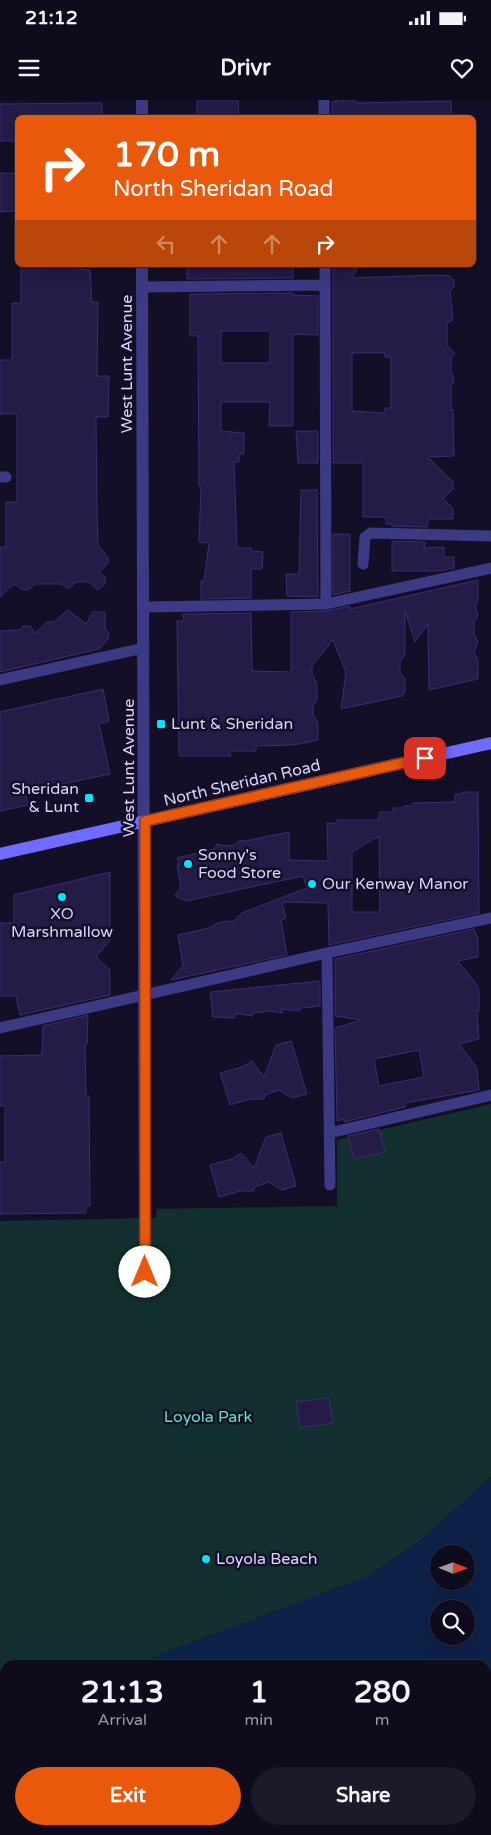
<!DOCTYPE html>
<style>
body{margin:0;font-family:"Varela Round",sans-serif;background:#1c1929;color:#f1f3f6;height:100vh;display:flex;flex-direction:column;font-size:19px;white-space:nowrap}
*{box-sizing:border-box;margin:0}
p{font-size:16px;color:#9b9ba3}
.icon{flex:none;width:28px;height:28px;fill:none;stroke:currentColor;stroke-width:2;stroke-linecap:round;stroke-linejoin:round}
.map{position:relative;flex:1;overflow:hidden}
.sheet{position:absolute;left:0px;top:1560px;width:491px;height:175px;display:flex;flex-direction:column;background:#0e0b1c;border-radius:15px 15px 0 0;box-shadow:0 5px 20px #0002,0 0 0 1px #2e2b3b}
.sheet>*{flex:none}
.hud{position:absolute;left:15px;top:15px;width:461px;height:152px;border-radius:8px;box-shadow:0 5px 20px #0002,0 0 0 1px #2e2b3b;background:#ea580c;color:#fff;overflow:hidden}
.needle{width:32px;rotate:91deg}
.buttons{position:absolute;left:430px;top:1445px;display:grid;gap:10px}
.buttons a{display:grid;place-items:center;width:45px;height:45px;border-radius:50%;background:#0e0b1c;box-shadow:0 5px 20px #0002,0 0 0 1px #2e2b3b;font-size:25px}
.pin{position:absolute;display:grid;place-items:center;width:42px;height:42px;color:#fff;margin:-21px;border-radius:10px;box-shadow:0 2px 8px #0006}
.me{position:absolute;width:55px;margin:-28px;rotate:0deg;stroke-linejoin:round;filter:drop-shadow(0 0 4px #0008)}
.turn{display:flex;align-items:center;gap:18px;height:105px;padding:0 15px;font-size:22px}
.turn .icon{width:65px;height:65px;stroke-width:2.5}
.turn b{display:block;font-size:35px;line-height:42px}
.lanes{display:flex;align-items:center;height:48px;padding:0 15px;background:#0003;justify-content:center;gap:25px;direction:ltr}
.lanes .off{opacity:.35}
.eta{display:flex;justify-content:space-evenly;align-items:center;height:85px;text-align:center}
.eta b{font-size:30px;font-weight:700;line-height:35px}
.primary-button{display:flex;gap:10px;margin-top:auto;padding:10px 15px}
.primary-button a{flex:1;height:58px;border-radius:30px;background:#ea580c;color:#fff;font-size:20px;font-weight:700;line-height:58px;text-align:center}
.primary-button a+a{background:#1c1929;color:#f1f3f6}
.status{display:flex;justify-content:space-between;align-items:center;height:35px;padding:0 25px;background:#0e0b1c;direction:ltr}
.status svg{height:14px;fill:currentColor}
header{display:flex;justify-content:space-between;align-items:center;height:65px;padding:0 15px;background:#0e0b1c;font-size:22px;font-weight:700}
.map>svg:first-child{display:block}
.green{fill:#12302f}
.water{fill:#0c2248;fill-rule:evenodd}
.building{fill:#241b47;stroke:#3b2d73;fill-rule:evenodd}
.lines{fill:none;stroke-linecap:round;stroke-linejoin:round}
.service{stroke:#3d3a85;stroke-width:11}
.minor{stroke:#3d3a85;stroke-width:12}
.secondary{stroke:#6f6bff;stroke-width:12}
.route-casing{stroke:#983908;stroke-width:12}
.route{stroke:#ea580c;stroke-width:9}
.poi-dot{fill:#00e5ff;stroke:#130f26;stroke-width:2}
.labels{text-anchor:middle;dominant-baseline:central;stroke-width:5;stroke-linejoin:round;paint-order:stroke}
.street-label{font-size:16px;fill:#d9d4ff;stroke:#130f26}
.poi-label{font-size:16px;fill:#d9d4ff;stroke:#130f26;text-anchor:start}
.park-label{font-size:16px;fill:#5fe0c0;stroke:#130f26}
</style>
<div class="status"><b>21:12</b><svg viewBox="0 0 49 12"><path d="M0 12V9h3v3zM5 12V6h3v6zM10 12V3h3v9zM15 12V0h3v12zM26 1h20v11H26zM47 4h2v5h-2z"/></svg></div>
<header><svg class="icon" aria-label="menu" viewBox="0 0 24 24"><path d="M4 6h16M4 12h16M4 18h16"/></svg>Drivr<svg class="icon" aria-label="heart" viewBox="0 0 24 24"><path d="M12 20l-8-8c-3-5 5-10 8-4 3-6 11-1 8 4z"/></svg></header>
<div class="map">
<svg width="491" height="1735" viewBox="0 0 491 1735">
<rect width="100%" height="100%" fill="#130f26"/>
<!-- green -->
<path class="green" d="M491,1004v373l-70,63 -54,37 -203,76 -22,12h-137v82l-5,4v-530l156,-3 1,-9 180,-3v-66z"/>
<!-- water -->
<path class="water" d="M491,1377v358h-491v-84l5,-4v83h481v-165h-344l22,-12 203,-76 54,-37zM439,1454h27v27h-27zM439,1509h27v27h-27z"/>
<!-- building -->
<path class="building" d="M197,0h41l1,18h-42z
M336,0h17l5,3 93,-2 1,17h-120v-16h4z
M102,3v15h-84v23h-18v-37z
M0,73h18v38l-18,1z
M49,165l31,2v2l10,1 2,32h6l-1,74h12l-1,41h-12l1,93 1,35 10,12v6l-9,9 6,5v7l-7,6 -9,-8h-13l-8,7 -6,-5h-27l-7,6h-5l-9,-6 -14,13v-50h6v-45h11v-88h-17v-54h12v-57h9v-36z
M187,165h106v13l-106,1z
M333,165h27l-9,13 85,-3 14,1 4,4v7l-4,4 3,29 -6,3v22l8,9 -4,4v15l2,2 1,7 -3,3v25h2l1,46 -26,1 25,25v7l-10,10 10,9v11h-24l-2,8 -35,-1v-2h-6v-7h-23v-54h-30zM352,253h33v4h6v51h-6v5l-33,-2z
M293,193v2l25,1v39l-25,-1v92h-24l1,-24h-49v29l23,2v21h-5v8h-5l3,86h14v3l12,1 -1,17h-11v29l-50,1v-18h3l5,-38 -10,-1 2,-56h-2l-1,-150h-8v-42zM221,231h49v32h-49z
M296,331h22v32h-20z
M301,390h16l1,107 -31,-1 -1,-22h13z
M333,434h17v57l-17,4z
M392,441l33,1 -1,6 20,-1v10h10v11l-14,3h-48z
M478,480v20l-3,6 3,10 -4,6v12l4,7 -4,11 4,8v19l-49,11 -1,-66 -13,18 -10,-32v45l-5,6v12l5,5v14l-3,4 -61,13 5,-37 -13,-32 -21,26v9l5,8v16l-4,7v9l5,8v17l-24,5 -38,1v5h-26l1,5h-52l-2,-135h7l-1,-7 68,-1 1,58 39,1v-60l35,-1 24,-5v3z
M68,510l18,14 7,-12h12v17l4,4 -1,6 -9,10 -99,23v-41l20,-1 3,-4h7l5,7 12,-11h7z
M103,589l6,32 -10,3 11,50 -85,18 3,13 -28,6v-99z
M462,692h16l1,121 -150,32 -1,-42 -46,-1 4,16 -5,2 6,35 -116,25 12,-15 -5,-30 31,-7 11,-6 14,-1 8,-8 65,-25 -4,-12 -117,25 -11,-5 6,-9 -4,-21 2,-1 -2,-7 37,-9 3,-5 8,2 9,-1 6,-5 6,1 43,-9v28l39,1 -1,-38h10v-3h42v-8h14v-4h11v-2h9v-3l42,-1v-8h7zM379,736l1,76h-28v-60z
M110,772v68l-14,17 14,13v25l-90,20 -4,-19h-16v-73h14v-28z
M474,829l4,9v19l-20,4 19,24 2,7v19h-2l2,28 -20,5 18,24 2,22 -74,13v4l-61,15v-3l-7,2 -2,-93 26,-8 -26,-4v-57zM419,950l5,27 -45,9 -5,-27z
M320,881v25l-19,2 -2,3 -18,-2 2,4 -12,-2 -18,2 -1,3 -16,-3 -2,5 -21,-1 -3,-25z
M88,915l-1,29h-2l1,52h3l1,110h-4v7l-86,1v-52h5v-56h-5v-50l42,-1 1,-29z
M291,941l16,53 -15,4 -13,-8 -14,5 -1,4h-14l-20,6 -10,-32 22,-6 10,-6 12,16 12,-32z
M379,1029l6,23 -31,7 -6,-23z
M281,1033l15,53 -14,4 -13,-8 -15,5v4h-14l-21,6 -9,-32 22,-6 9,-6 13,15 12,-31z
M329,1298l4,25 -33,5 -4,-26z"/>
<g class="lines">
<!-- service -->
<path class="service" d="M324,0v18
M325,165l1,339
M143,187l182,-2
M0,377h6
M363,464l2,-27 6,-4 120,3
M144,507l182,-3 165,-36
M0,580l144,-32
M327,853l3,232
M0,928l327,-75 164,-35
M329,1033l162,-38"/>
<!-- minor -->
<path class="minor" d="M142,0v18
M142,165l3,1007"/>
<!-- secondary -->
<path class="secondary" d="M0,754l491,-111"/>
</g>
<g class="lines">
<defs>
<path id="route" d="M145,1172v-451l280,-63"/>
</defs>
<!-- route casing -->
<use href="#route" class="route-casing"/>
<!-- route -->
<use href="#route" class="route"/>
</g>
<!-- markers -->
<g class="poi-dot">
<rect x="156" y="619" width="10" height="10" rx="2.5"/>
<rect x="84" y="693" width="10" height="10" rx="2.5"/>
<circle cx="188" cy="764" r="5"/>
<circle cx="312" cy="784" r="5"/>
<circle cx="62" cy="797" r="5"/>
<circle cx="206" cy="1459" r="5"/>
</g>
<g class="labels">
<!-- street labels -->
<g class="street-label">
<text transform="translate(127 264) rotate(-90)">West Lunt Avenue</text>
<text transform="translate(129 668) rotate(-90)">West Lunt Avenue</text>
<text transform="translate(242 683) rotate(-13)">North Sheridan Road</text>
</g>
<!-- poi labels -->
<g class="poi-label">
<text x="171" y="624">Lunt &amp; Sheridan</text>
<text x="79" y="689" text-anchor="end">Sheridan<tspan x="79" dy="18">&amp; Lunt</tspan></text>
<text x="198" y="755">Sonny's<tspan x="198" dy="18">Food Store</tspan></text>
<text x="322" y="784">Our Kenway Manor</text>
<text x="62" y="814" text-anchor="middle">XO<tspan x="62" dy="18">Marshmallow</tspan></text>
<text x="216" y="1459">Loyola Beach</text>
</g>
<!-- park labels -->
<g class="park-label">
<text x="208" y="1317">Loyola Park</text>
</g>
</g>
</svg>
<div class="buttons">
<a><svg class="needle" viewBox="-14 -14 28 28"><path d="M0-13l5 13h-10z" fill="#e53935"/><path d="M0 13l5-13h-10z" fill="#9b9ba3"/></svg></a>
<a><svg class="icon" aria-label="search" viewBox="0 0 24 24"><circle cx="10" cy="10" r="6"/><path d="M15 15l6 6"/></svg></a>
</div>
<div class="pin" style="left:425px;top:658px;background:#d93025"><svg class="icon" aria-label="arrive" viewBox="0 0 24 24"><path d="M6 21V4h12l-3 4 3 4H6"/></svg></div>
<svg class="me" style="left:145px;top:1172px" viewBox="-20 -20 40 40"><circle r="19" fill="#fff"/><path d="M0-13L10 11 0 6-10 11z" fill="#ea580c"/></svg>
<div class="hud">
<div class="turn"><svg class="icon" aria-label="right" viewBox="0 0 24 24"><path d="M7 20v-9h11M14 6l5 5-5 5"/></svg><div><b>170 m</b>North Sheridan Road</div></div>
<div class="lanes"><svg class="icon off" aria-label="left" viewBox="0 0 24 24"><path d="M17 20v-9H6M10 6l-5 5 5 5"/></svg><svg class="icon off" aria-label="ahead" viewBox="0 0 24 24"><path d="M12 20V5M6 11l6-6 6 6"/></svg><svg class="icon off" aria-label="ahead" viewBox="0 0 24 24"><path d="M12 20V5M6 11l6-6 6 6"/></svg><svg class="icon" aria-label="right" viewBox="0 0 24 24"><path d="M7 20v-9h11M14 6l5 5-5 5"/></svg></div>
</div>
<section class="sheet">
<div class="eta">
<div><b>21:13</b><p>Arrival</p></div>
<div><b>1</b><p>min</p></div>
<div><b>280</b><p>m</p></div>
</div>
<div class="primary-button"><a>Exit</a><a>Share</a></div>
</section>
</div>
